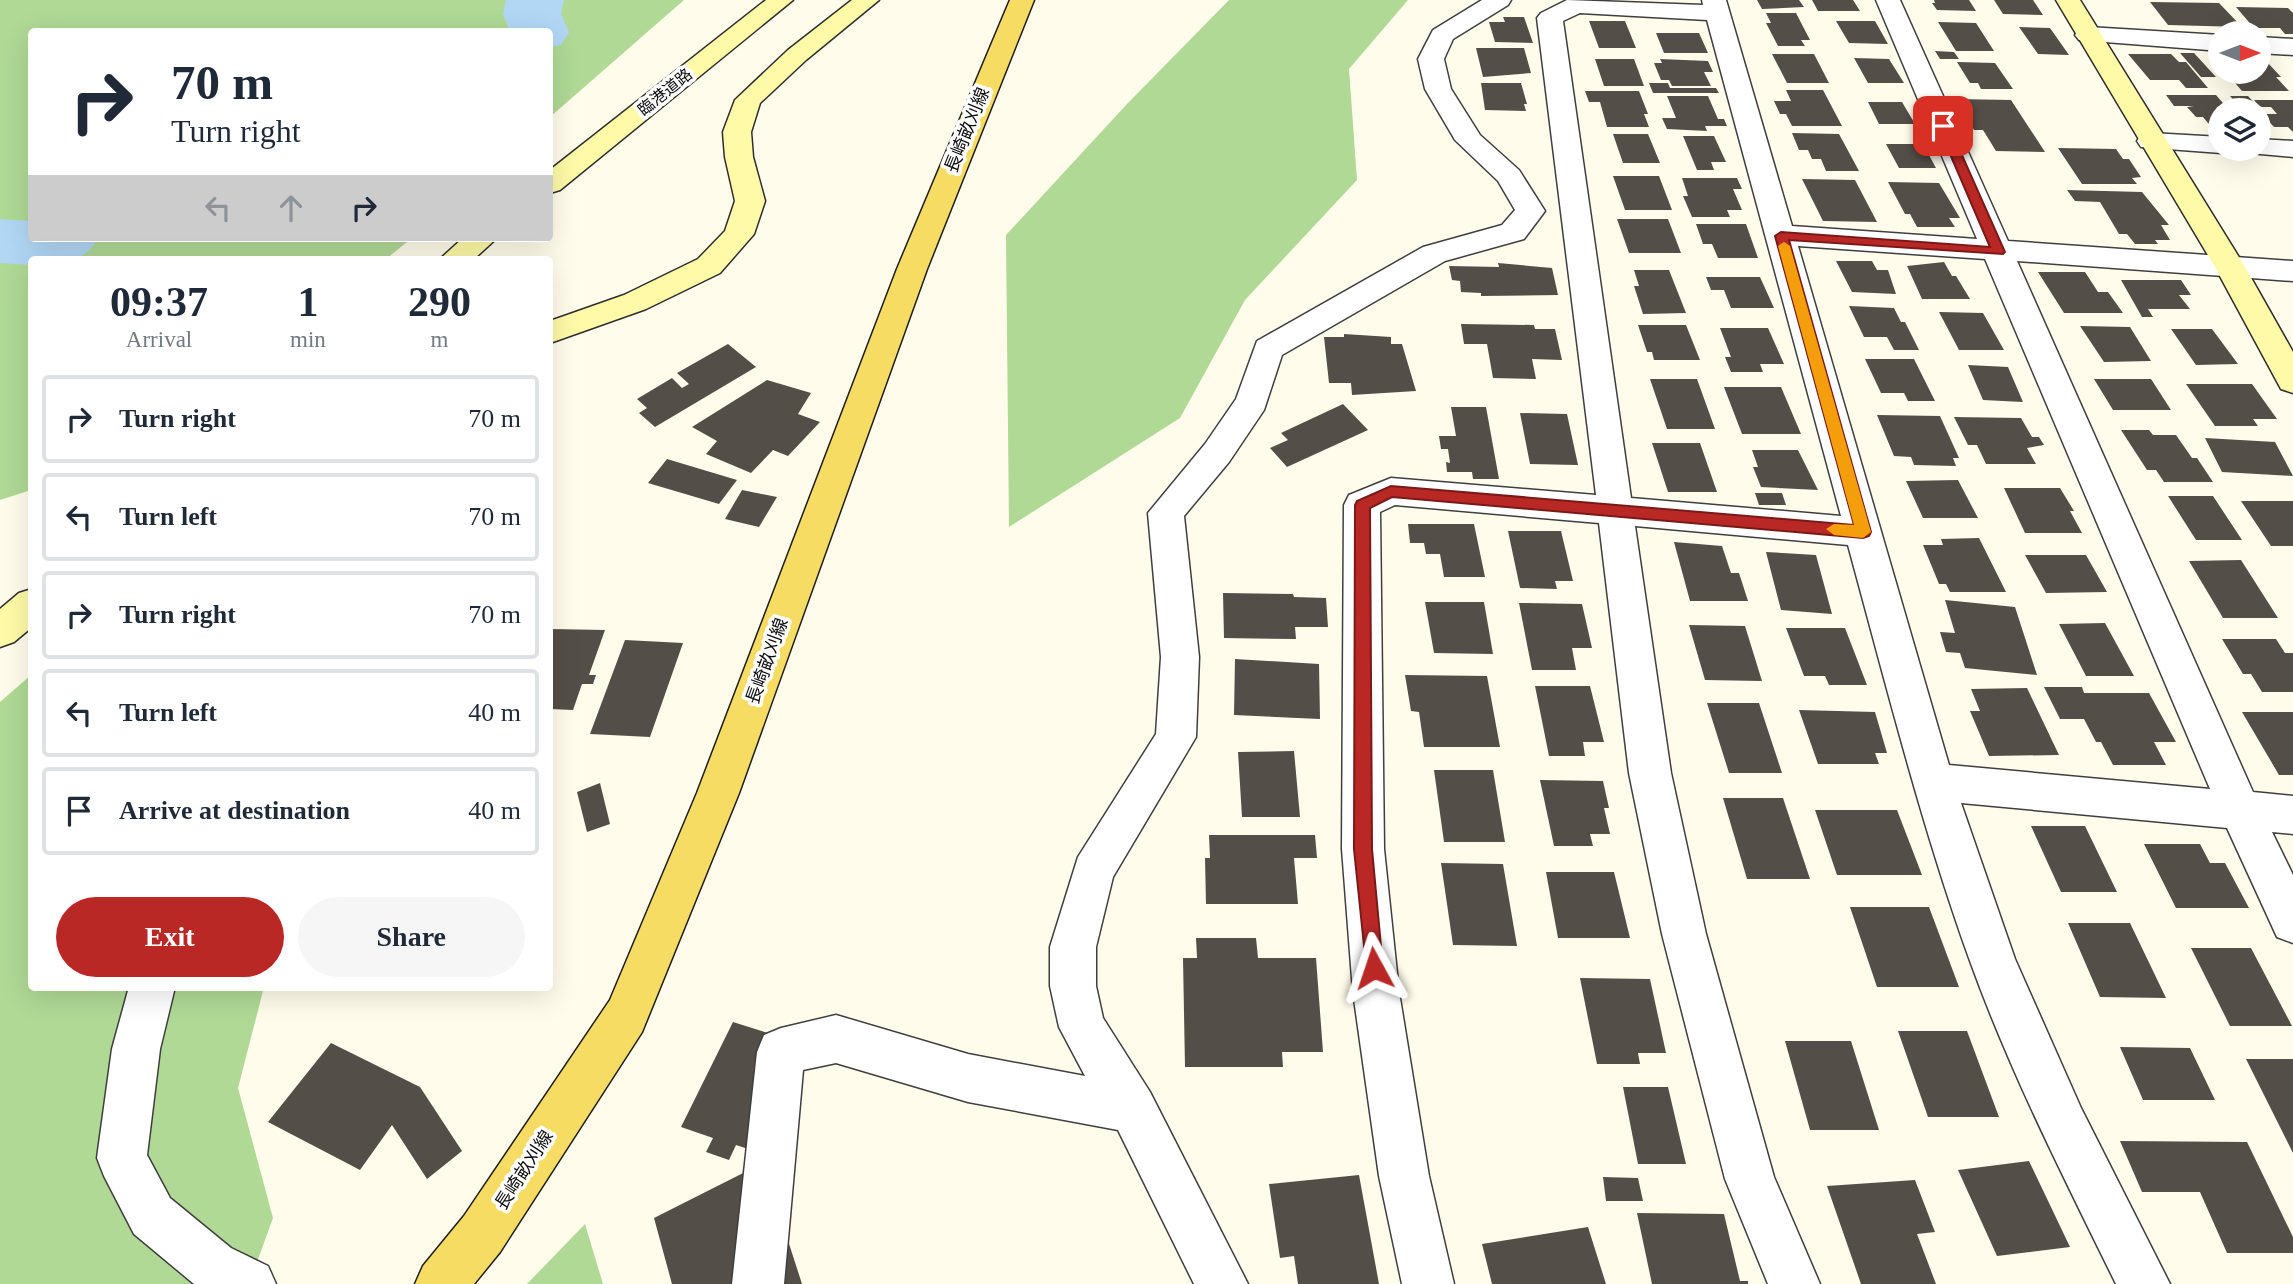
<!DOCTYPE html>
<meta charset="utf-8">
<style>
body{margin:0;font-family:"Times New Roman","Noto Sans JP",serif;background:#f6f6f7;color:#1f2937;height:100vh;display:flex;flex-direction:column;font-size:26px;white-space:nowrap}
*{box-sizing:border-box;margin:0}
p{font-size:23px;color:#747a83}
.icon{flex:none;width:38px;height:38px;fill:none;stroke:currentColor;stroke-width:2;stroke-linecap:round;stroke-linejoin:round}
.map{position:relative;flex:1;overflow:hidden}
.sheet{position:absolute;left:28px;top:256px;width:525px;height:735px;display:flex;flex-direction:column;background:#fff;border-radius:7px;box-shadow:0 7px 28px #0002}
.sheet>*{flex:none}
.top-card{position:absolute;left:28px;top:28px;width:525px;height:214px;border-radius:7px;box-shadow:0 7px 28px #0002;background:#fff;color:#1f2937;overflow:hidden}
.needle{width:46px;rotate:90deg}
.tools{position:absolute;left:2208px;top:21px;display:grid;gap:14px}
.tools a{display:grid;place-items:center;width:63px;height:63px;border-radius:50%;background:#fff;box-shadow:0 7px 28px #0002;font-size:35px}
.pin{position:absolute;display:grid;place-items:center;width:60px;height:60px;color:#fff;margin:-30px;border-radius:14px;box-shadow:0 4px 10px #0006}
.me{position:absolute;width:77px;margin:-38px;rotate:355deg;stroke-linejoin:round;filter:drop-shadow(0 0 5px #0008)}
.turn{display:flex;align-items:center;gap:24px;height:147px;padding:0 28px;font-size:32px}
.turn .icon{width:91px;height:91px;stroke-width:2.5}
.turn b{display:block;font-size:49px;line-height:60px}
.lanes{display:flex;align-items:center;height:66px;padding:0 28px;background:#0003;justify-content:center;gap:35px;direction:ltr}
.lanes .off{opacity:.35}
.eta{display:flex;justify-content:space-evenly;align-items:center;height:119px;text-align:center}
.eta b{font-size:42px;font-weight:600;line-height:49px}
.button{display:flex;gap:14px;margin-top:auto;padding:14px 28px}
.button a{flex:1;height:80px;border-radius:42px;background:#ba2826;color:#fff;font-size:28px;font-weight:600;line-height:80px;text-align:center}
.button a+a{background:#f6f6f7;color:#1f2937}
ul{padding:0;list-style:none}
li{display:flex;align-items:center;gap:21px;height:88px;margin:0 14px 10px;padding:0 14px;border:4px solid #e0e1e3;border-radius:7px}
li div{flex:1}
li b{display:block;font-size:26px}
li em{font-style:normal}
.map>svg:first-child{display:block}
.forest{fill:#afd995}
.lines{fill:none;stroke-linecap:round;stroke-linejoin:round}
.river{fill:#b1d7f5;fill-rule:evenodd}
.building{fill:#544e48}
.street-casing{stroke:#3f3f3f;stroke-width:3}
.secondary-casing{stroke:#2e2e2e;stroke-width:3}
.primary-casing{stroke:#1d1d1d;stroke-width:3}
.street{fill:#fff;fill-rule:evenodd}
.secondary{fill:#fefaa7;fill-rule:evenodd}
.primary{fill:#f7dc63;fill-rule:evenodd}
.route{fill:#ba2826;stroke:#791a19;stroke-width:2}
.slow{fill:#f59e0b}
.labels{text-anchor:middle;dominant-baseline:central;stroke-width:7;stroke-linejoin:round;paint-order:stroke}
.far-street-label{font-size:16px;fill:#0c0c0c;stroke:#fff}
.street-label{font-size:18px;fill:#0c0c0c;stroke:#fff}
</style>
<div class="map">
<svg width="2293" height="1284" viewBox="0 0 2293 1284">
<rect width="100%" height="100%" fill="#fffceb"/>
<!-- forest -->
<path class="forest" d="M0,0h684l-134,117v-85h-518v206h380l-26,21h-354l-1,231 -31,10z
M1229,0h179l-59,69 8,111 -112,120 -65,118 -171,109 -3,-292 121,-131z
M31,675l1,312h232l-26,101 35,130 -24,66h-249v-582z
M585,1224l18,60h-76z"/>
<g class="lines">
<!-- river -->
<path class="river" d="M506,0h58l-3,14 8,18 -8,13 -11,2v-15h-40l-7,-18z
M0,219l32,2v17h67c-20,30 -35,21 -67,21v6l-32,-2z"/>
</g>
<!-- building -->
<path class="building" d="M1757,0h42l5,7 -42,2z
M1812,0h41l7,11h-42z
M1934,0h35l7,11 -39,-1 -5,-7h3z
M1994,0h39l10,15 -40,-1z
M2150,2l69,1 23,24 -74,-2z
M2236,7l52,1 5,5v21h-8l-5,-6h-26z
M1766,13h30l14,27h-9l4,6h-27l-12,-23h5z
M1503,17h21l9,26 -38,-1 -6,-20h16z
M1589,21h36l11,27h-37z
M1836,21h39l13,23 -39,-1z
M1938,22l38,1 18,28h-38z
M2019,27l31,1 19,27 -31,-1z
M1656,33h43l9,20h-44z
M1476,48h48l7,25 -48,4z
M1935,51l19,1 5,7h-19z
M2180,53h14l22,24h-15z
M1772,54h42l15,29h-42z
M2128,54h43l8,8h7l22,26h-22l-7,-8h-29z
M1854,58l35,1 15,24h-36z
M1595,59h39l10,27h-40z
M1660,59l48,2 5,11h-9l7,14h-39l-3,-6h-8l-7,-17h8z
M1957,62l38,1 18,26h-32l-3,-6h-8z
M2259,62h8l14,15h-5l13,14h-47l-12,-14h7l-5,-5h27z
M1481,83h40l6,21h-3l2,7 -41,-1z
M1649,83h19l2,5h46l3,5h-66z
M1786,90h37l19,36h-50l-6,-12h-6l-6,-13h17z
M1585,91h54l9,23h-4l5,13h-42l-7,-25h-11z
M2166,95h50l13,15h-8v19h-8l-10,-12h-7l-9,-10 7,-1h-20z
M1667,96h41l10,23h6l3,7h-22l2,5 -40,-2 -5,-11h14z
M2230,96h18l10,11h-4l2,3h-17l-3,-4h3z
M1956,99l55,1 34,52 -49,-1 -13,-21h-9z
M2254,100h39v32l-5,-5h-14l-12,-13h15l-6,-7h-11z
M1868,102h34l13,22h-36z
M1792,133l47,1 20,37h-33l-5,-12h-9l-4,-9h-9z
M1613,134h35l12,29h-37z
M1683,136h31l12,26h-15l3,8h-17z
M1886,144h37l13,24h-37z
M2058,148l58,1 7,10h6l12,18 -9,1 5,6h-55z
M1613,176h46l13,34h-47z
M1682,178h55l5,11h-9l9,21h-15l3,7h-38l-9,-21h5z
M1802,179l53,1 22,42 -54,-1z
M1888,182l51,1 21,35h-11l6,9h-38l-7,-13h-5z
M2067,190l75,2 27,33h-8l9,15h-15l3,4h-23l-8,-10h-8l-19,-32 -25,-1z
M1617,219h51l13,34h-52z
M1696,224h50l12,34h-40l-6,-14h-9z
M1836,261h36l5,9h11l8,24 -44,-2z
M1944,262l8,14h4l14,23h-48l-15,-33z
M1498,263l54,5 6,27 -77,1v-3l-20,-1 -1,-11 -8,-1 -3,-14 50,1z
M1634,270h35l17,43 -43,1 -9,-28h5z
M2038,272h47l13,20h10l15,21h-59z
M1706,277h54l14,31h-43l-7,-18h-13z
M2121,280h60l10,15h-12l11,14h-42l5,8h-11z
M1849,306l45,2 7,14h4l14,28h-25l-7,-13h-23z
M1939,312l44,1 21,37h-45z
M1461,324l73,1 1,4h20l7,31 -30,-1 4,20 -43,-1 -6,-34h-23z
M1638,325h48l14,35h-46l-2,-8h-5z
M2080,326l50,1 21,34 -47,1z
M1720,328h48l16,36h-24l3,8h-32l-6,-15h6z
M2171,329h41l26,35 -42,1z
M1344,334l47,3v7h11l14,47 -64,4 -1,-12h-22l-5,-46h20z
M728,344l28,23 -101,60 -16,-14 8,-5 -10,-9 35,-21 10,10 7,-4 -12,-11z
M1865,359h49l21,42h-27l-4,-8h-23z
M1968,365l40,2 15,35 -40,-2z
M1650,379h47l18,50h-48z
M2094,379h57l20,31h-58z
M767,380l44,13 -13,21 22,8 -32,34 -15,-6 -22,23 -45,-19 11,-13 -25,-14z
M2186,384h66l25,35h-24l5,7h-43z
M1724,387h57l20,47h-59z
M1343,404l25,26 -81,37 -17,-19 18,-8 -7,-7z
M1451,407h35l13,72h-26l-1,-7h-25l-1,-10 4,1 -2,-14h-7l-2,-13h17z
M1520,413l47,1 11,51 -48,-1z
M1877,415l63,1 19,42h-6l3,8 -42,-1 -3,-8 -17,-1z
M1954,417l67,1 11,19h7l5,8 -17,3 9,16h-50l-9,-19h-9z
M2121,430h28l4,5h23l16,23h5l16,24h-49l-8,-12h-9z
M2205,438l70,4 18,34 -71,-4z
M1652,443h48l17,49h-49z
M1752,450h46l20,40 -57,-3 -8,-20h5z
M667,459l70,21 -18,24 -71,-21z
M1958,480l20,38h-55l-17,-37z
M2004,488h56l14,23h-4l12,22h-57z
M742,490l35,7 -18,30 -34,-8z
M1755,493h27l4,12h-27z
M2168,496h45l29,44h-46z
M2241,501h52v45h-22z
M1408,524h66l11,53h-41l-4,-23h-14l-2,-11h-14z
M1508,531h53l12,50h-18l2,8 -37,-1z
M1979,538l27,54h-56l-4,-8h-7l-16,-39h20l-2,-6z
M1674,542l48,4 9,27h8l9,28h-58z
M1766,552l50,3 16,59 -51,-4z
M2025,555h61l21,37 -61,1z
M2241,560l37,58h-55l-34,-57z
M1223,593l70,1 1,3 32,1 2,29h-33l1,12 -72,-1z
M1945,600l70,7 22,68 -72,-7 -5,-15 -14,-1 -6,-20 15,1z
M1425,602h59l9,52 -59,-1z
M1519,603l63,1 10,44h-20l4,22h-44z
M2105,623l29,53h-48l-27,-52z
M1689,625l56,1 17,55 -57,-1z
M1786,628h59l22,57h-38l-4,-9h-21z
M550,629l55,1 -16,45h7l-3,9h-11l-9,26 -23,-1z
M2222,639h54l9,14h8v39h-31l-11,-18h-8z
M625,640l58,3 -33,94 -60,-3z
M1235,659l84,5 1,55 -86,-4z
M1405,675l82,1 13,71h-76l-5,-35 -8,-1z
M1535,686h55l14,56h-21l2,14h-36z
M2044,687h38l2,6h65l27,49h-22l12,23h-53l-12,-23h-5l-12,-23h-24z
M2027,688l32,67 -70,1 -19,-45h10l-9,-22z
M1707,703h52l23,70h-53z
M1799,710l76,2 12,41h-12l4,11h-61z
M2242,712h51v63h-14z
M1294,751l6,66h-58l-4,-65z
M1434,770h59l12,72h-61z
M1540,780l63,1 6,27h-5l6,26h-20l3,12h-39z
M600,783l10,41 -23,8 -10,-40z
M1723,798h60l27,81h-63z
M1815,810h82l25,65h-85z
M2031,826h54l32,66h-56z
M1209,835h106l2,23h-23l4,46h-92l-1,-46h5z
M2144,844h56l10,19h15l24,45h-73z
M1441,863l62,1 14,82 -64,-1z
M1546,872h68l16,66h-72z
M1850,907h79l30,80h-82z
M2068,923h62l36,75 -66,-1z
M1196,938h60l2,20h58l7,94h-41l1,15h-98l-2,-109h14z
M2191,948h60l41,78h-62z
M1580,978l70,1 16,74h-28l2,11h-43z
M733,1022l63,20 -48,107 -12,-4 -7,15 -23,-8 7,-14 -32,-11z
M1898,1031h69l32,86h-71z
M1785,1041h66l28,89h-69z
M331,1043l89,44 42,64 -35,28 -35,-54 -32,45 -92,-48z
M2120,1047l70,1 25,52h-72z
M2246,1059h47v94z
M1623,1087h45l18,77h-48z
M2120,1141l127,1 46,95v16h-66l-27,-61h-58z
M2029,1161l41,86 -73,9 -39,-86z
M763,1163l39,121h-130l-18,-66z
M1359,1175l20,109h-81l-4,-28 -14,2 -11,-74z
M1603,1177l35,1 5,23h-37z
M1915,1180l20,52 -18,2 19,50h-75l-34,-98z
M1637,1213l87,1 16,67h8v3h-96z
M1588,1227l18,57h-114l-10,-40z"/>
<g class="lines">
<defs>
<path id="street" d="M1482,0h29l-3,5 -55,34 -9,20 7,30 29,46 39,35 26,41 -21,28 -79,22 -163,94 -18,55 -35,52 -45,54 15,141 -3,80 -83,140 -17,70v39l7,32 47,74 98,192h-54l-76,-154 -150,-28 -132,-39 -33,7 -19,214h-52l25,-232 7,-17 17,-7 55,-13 132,39 117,22 -26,-49 -9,-41v-39l28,-90 78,-123 5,-77 -13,-144 57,-69 31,-45 21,-58 166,-94 79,-22 13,-15 -17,-29 -43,-41 -30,-51 -7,-30 15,-29z
M1567,0l136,5 -1,-5h24l66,226 185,13 -101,-239h24l108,241 285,20v20l-276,-20 236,531 40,4v38l-21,-2 21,43v68l-16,-6 -50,-109 -266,-25 54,156 66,149 89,176h-54c-52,-106 -106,-212 -146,-323 -49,-136 -84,-277 -122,-416l-213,-19 36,247 35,161 68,243 46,107h-52l-43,-105 -63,-245 -33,-161 -30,-250 -204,-18 -15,7 4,337 15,143 30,184 25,108h-52l-23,-108 -26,-184 -11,-143 2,-344 5,-10 42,-17 205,17 -59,-477 4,-5zM1580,13l127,7 134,496 -210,-18 -68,-477zM1798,246l187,13 225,530 -261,-24z
M2088,27l133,8v16l-142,-11 -4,-5 4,-5z
M2259,37l34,2v16l-34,-2z
M2151,133l70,4v12h11l-11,4 -80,-6 -4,-6 4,-6z
M2259,139l34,2v16l-44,-4 -3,-4h13z
M129,987h46l-15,62 -13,106 23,43 61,50 37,18 8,18h-82l-60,-50 -30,-58 -7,-18 15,-109z"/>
<path id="secondary" d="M766,0h27l-233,190 -10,3v-23z
M852,0h27l-73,60 -46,43 -9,29 2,25 12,44 -11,33 -34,39 -74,36 -96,34v-22l74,-26 74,-36 27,-28 10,-30 -10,-44 -2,-25 12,-32 53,-50z
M2056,0h24l165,267 48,85v41l-12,-4 -66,-122z
M463,238h34l-23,21h-34z
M32,589v38l-18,15 -14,5v-38l19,-16z"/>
<path id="primary" d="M1010,0h24l-107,269 -188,524 -97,239 -142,220 -26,32h-59l8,-18 41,-50 146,-216 87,-207 200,-524z"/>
</defs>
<!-- street casing -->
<use href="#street" class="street-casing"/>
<!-- secondary casing -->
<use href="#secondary" class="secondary-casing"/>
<!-- primary casing -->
<use href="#primary" class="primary-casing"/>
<!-- street -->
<use href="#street" class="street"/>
<!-- secondary -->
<use href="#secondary" class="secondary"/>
<!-- primary -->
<use href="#primary" class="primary"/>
</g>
<!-- route -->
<path class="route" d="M1943,122l6,4 56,126 -2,2 -214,-14 82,292 -2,4 -6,2 -471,-41 -22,11 2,341 11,119 -3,7 -6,2 -7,-2 -13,-126 1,-344 2,-4 34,-15 463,39 -79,-289 6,-4 209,15 -52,-121z"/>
<!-- slow -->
<path class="slow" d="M1784,242l6,4 81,286 -8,6 -29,-3 -8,-6 8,-5 20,1 -76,-279z"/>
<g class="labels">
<!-- far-street labels -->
<g class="far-street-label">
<text transform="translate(665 92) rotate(-39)">臨港道路</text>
</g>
<!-- street labels -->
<g class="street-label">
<text transform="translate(967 130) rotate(-68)">長崎畝刈線</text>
<text transform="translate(767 661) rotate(-70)">長崎畝刈線</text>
<text transform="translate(524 1170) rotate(-57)">長崎畝刈線</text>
</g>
</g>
</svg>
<div class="tools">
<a><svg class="needle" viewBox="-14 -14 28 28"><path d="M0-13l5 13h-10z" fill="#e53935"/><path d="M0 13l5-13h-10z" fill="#747a83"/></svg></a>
<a><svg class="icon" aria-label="layers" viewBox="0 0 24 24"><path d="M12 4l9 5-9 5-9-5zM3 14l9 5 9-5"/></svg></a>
</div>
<div class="pin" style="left:1943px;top:126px;background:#d93025"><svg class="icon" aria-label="arrive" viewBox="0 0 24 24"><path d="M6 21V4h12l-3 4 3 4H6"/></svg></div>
<svg class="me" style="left:1374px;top:968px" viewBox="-20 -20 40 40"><path d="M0-17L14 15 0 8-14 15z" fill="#ba2826" stroke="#fff" stroke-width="4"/></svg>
<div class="top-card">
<div class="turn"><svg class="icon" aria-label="right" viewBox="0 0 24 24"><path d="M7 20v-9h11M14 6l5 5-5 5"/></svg><div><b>70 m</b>Turn right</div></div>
<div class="lanes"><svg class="icon off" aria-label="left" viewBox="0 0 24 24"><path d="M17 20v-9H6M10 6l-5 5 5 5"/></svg><svg class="icon off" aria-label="ahead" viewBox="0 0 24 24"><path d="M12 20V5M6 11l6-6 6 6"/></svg><svg class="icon" aria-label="right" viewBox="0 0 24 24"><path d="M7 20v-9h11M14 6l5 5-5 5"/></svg></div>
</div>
<section class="sheet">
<div class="eta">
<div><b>09:37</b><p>Arrival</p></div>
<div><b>1</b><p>min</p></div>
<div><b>290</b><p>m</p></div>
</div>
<ul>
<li><svg class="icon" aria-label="right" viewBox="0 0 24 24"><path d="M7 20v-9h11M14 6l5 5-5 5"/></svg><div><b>Turn right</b></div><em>70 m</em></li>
<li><svg class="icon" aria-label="left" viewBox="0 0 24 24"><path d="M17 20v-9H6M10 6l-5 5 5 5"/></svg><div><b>Turn left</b></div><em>70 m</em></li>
<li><svg class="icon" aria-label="right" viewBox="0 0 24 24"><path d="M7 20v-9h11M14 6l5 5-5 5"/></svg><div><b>Turn right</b></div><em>70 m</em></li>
<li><svg class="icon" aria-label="left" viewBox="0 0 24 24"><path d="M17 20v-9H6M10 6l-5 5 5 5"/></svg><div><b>Turn left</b></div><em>40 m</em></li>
<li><svg class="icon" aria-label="arrive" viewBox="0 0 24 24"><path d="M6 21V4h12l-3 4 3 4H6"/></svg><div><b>Arrive at destination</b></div><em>40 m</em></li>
</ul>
<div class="button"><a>Exit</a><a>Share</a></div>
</section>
</div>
